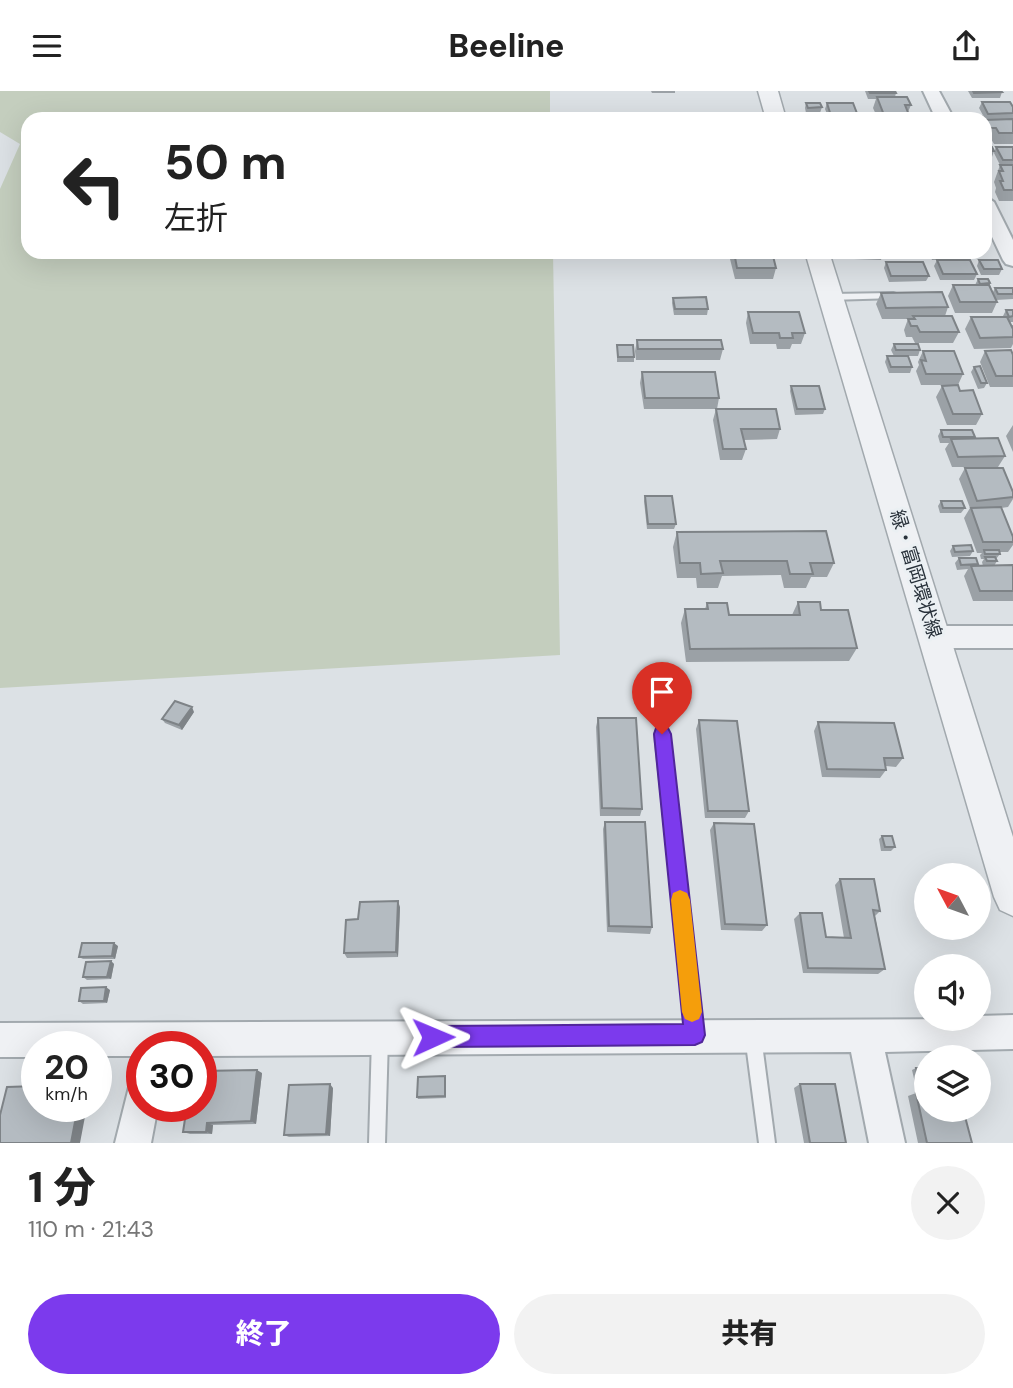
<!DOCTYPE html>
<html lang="ja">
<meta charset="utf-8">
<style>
body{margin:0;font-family:"DM Sans","Noto Sans JP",sans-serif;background:#f2f2f2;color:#222;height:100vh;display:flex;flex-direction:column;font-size:26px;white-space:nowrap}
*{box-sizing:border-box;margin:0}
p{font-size:23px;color:#767676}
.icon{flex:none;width:38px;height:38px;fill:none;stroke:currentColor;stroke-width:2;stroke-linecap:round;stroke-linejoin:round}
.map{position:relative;height:1052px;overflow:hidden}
.details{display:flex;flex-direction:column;background:#fff;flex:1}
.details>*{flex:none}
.banner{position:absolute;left:21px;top:21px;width:971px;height:147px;border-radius:21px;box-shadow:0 7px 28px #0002;background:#fff;color:#222;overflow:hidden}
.needle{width:46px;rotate:311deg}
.fabs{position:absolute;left:914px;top:772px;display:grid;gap:14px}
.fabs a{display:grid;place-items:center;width:77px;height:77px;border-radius:50%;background:#fff;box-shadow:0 7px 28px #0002;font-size:35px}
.speed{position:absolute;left:21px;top:940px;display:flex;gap:14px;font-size:35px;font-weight:700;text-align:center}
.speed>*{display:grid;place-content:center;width:91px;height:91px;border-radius:50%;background:#fff;box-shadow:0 7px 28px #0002;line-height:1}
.speed small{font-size:18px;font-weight:400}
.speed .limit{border:10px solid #d22;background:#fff;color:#111}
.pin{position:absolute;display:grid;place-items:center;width:60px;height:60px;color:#fff;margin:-72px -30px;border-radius:50% 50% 50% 0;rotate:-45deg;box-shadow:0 0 7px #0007}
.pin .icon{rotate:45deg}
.me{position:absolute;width:77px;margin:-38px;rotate:89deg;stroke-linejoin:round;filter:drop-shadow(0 0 5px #0008)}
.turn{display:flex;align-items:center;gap:24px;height:147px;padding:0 28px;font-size:32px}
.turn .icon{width:91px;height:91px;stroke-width:2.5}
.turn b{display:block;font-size:49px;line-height:60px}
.round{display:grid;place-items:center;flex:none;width:74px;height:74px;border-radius:37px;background:#f2f2f2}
.summary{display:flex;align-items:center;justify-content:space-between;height:119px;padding:0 28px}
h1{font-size:42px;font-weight:800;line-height:52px}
.cta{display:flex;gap:14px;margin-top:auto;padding:14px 28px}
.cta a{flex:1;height:80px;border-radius:42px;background:#7c3aed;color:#fff;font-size:28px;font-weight:800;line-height:80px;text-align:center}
.cta a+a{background:#f2f2f2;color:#222}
header{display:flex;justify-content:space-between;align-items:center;height:91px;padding:0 28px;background:#fff;font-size:32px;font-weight:800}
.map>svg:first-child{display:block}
.green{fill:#c4cebe}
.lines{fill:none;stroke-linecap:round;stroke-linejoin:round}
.service-casing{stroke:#a2a9ae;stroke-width:4}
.minor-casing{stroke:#a2a9ae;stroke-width:4}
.tertiary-casing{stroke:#a2a9ae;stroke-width:3}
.service{fill:#eff1f4;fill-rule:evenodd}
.minor{fill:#eff1f4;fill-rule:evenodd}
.tertiary{fill:#eff1f4;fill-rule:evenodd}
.wall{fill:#9ba1a6}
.shaded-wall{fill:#7e8387}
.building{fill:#b4bbc1;stroke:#7e8387;stroke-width:2}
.route{fill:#7c3aed;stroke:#51269a;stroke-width:2}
.slow{fill:#f59e0b}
.labels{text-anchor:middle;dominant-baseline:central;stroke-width:6;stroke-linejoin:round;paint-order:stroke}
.street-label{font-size:19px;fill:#28313a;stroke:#ebf0f3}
</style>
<header><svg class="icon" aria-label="menu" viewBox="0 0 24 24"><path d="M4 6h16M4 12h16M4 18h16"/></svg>Beeline<svg class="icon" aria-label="share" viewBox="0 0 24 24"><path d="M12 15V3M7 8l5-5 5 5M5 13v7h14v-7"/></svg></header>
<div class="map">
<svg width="1013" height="1052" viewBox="0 0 1013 1052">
<rect width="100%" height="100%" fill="#dce1e5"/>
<!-- green -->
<path class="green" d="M0,0h550v28h-522v133h525l7,403 -560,33v-499l20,-45 -20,-12z"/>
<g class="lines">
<defs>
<path id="service" d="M893,202l3,1v4l-66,2 -5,-3 5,-3z
M662,637l5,2 2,4 34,300 -2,6 -6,2 -6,-2 -2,-6 -32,-300 2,-4z
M753,937l6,2 2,6 14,107h-16l-14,-107 2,-6z
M380,939l6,2 2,6 -3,105h-16l3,-105 2,-6z"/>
<path id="minor" d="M923,0h16l15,28h-18z
M985,105l9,6 19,38v26l-7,-2 -3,-4 -18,-38z
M936,535h77v22h-77l-9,-3 -4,-8 4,-8z
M1013,924v34l-128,3 20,91h-36l-18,-91 -650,4v-9h-59v9h-46v-9h-59v10h-37v-34l978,-4v-3z
M142,987v28h16l-7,37h-36l15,-60z"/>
<path id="tertiary" d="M758,0h20l8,28h-20z
M805,161h24l184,585v79l-13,-6 -6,-13z"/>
</defs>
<!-- service casing -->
<use href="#service" class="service-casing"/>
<!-- minor casing -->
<use href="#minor" class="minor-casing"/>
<!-- tertiary casing -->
<use href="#tertiary" class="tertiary-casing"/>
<!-- service -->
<use href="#service" class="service"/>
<!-- minor -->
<use href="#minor" class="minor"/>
<!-- tertiary -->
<use href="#tertiary" class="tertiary"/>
</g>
<!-- wall -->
<path class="wall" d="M651,0h24v2h-23z
M865,0h30l1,2 -1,4 16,8 -3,7 1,3 -1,4h-30l-5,-11 3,-9h-8z
M968,0h33l1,1 -2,6h-28z
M982,11l31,5v12h-28l-6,-11z
M806,12l16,4 -2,6h-14l-1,-5z
M827,12l31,13 -1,3h-28l-4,-10z
M1013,28v25h-19l-3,-5h-6v-19z
M985,56l9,4 -2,6h-7z
M996,56h17v54h-14l-4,-9 1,-4 -2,-6 6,-17 -6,-12z
M732,161h40l4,16 -3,11h-38l-5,-20z
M852,161h31v2l-2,6 -27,-1z
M929,161h35l-3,7 -29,1z
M937,169l40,14 -3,6h-34l-6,-14z
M979,169l23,9 -3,6h-18l-4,-9z
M886,171l43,14 -3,5 -37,1 -5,-14z
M978,188l12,4v2l3,7 2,-4h18v11l-17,1 1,2 -5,11h-37l-7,-17 5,-11h22z
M881,202l67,14 -3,9 14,16 -6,11h-38l-3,-6h-6l-2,-7 4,-11h4h-30l-6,-15z
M673,207l35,11 -1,6h-33l-2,-12z
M1006,219h7v12h-3l1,3h2v19l-2,4 -37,1 -9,-20 6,-12h32v-1z
M748,221l57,21 -4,11h-9l-2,5h-13l-1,-5h-26l-4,-21z
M637,249l86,9 -3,11h-84l-1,-9z
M894,253l26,6 -2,6h-24l-3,-6z
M617,254l17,12v5h-17z
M923,260l40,23 -5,11h-37l-5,-14 3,-6 -1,-3z
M985,260l28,4v32h-23l-10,-25z
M887,265l25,11 -2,6h-21l-4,-11z
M974,276l13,16 -3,5 -6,1 -7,-17z
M642,281l77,26 -2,11h-73l-4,-26z
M791,295l34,23 -2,5 -28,1 -5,-24z
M942,295l18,5 22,23 -6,11h-29l-11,-28z
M716,318l64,20 -3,10 -33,1 2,9 -4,11h-22l-7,-40z
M1013,334v27l-7,-16z
M941,339l34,7 -1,1 31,18 -7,11h-46l-7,-18 4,-6h-9l-2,-7z
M965,377l48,24v7l-5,8 -7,1 12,29v8l-5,7h-8v2l-4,5 1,2 -3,5 19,-1v36h-40l-9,-25 4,-7 -11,1 -2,-7 4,-5 19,6 -1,2h6l-1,-4 2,-3h-3l-1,-4 2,-2h-5l-13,-35 6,-10 -11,-29z
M645,405l31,28 -2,5h-27l-3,-28z
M941,410l24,7 -4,5h-21l-2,-7z
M677,441l157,31 -7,14h-16l-5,11h-22l-3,-13 -59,1 -4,12h-21l-1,-10h-19l-4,-31z
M953,455l20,5 -3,5 -18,1 -2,-6z
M798,511l23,8 36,38 -8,13 -163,1 -5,-39 4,-14h20l2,-6 22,12h63z
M194,621l-12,18 -17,-7 -3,-4z
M598,627l44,91 -2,7h-40l-4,-89z
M699,629l50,91 -4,7h-40l-9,-89z
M818,631l85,36 -7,9 -10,-1v4l-6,8 -58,-1 -8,-46z
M605,731l47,105 -2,7 -43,-2 -4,-103z
M714,732l53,102 -5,6 -41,-1 -11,-100z
M882,745l13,11 -4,4h-10l-2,-12z
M840,788l40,32 -5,5 10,53 -7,5 -75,-1 -9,-54 6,-6 26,24 18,1 -9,-53z
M400,816l-2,50 -51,1 -3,-5 14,-34z
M118,855l-3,13h-32l-4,-2z
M111,870l3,3 -3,15 -24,1 -4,-3z
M110,899l-3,13 -24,1 -4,-3z
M916,977h10v19h-10l-4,-17z
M262,982l-6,51 -43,1 -1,9h-22l-7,-2z
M445,985l1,22 -28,1 -1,-2z
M800,993l46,59h-42l-10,-55z
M333,997l-3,48 -41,1 -5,-2z
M916,1002l56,50h-54l-10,-47z"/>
<!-- shaded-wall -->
<path class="shaded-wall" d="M192,616l2,5 -12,18 -3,-5z
M398,810l2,6 -2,50 -2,-5z
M114,852l4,3 -3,13 -3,-3z
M111,870l3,3 -3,15 -4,-2z
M106,896l4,3 -3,13 -3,-2z
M257,979l5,3 -6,51 -5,-3z
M330,993l3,4 -3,48 -4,-2z
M78,1015h9l-7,37h-9z
M207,1032l6,2 -1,9 -6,-2z"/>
<!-- building -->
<path class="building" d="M869,0h26l1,2h-26z
M973,0h28l1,1 -28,1z
M877,6h30l4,8h-6l4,10h-25z
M982,11h28l3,5v6l-25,1z
M806,12h14l2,4 -14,1z
M827,12h26l5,13h-27z
M962,25h20l2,3h-20z
M1013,28v14h-14l-3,-5h-8l-3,-5v-3z
M985,56h7l2,4h-9z
M996,56h17v13h-10z
M1000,74h13v25h-9l-4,-9h3l-4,-10h4z
M734,161h38l4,16h-39z
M856,161h27v2l-27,-1z
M937,169h33l7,14h-34z
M979,169h19l4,9h-18z
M886,171h37l6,14h-38z
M978,188h10l2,4 -10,1z
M953,194h36l8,17h-37z
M995,197h18v6h-15z
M942,201l6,15 -62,1 -5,-15z
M706,206l2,12h-33l-2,-11z
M1006,219h7v6l-4,1z
M748,221h51l6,21h-13l1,5h-13l-1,-5h-26z
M913,225h39l7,16h-39l-3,-6h-6l-3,-7h7z
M971,226h36l6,12v8l-33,1z
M637,249h84l2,9h-85z
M894,253h24l2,6h-24z
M617,254h16l1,12h-16z
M1011,259l2,5v21h-17l-11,-25z
M923,260h31l9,23h-37l-5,-14 5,1z
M887,265h21l4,11h-21z
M980,275l7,17h-6l-7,-16z
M642,281h73l4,26h-74z
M958,294l2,6 13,-1 9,24h-29l-11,-28z
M791,295h28l6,23h-28z
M716,318h60l4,20h-39l5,20h-23z
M941,339h31l3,7h-32z
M998,347l7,18 -47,1 -7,-18z
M965,377h38l10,24v5l-36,4z
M645,405h27l4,28h-28z
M941,410h21l3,7h-22z
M1001,416l12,30v5h-30l-12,-34z
M826,440l8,32h-24l3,11h-23l-3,-13h-67l3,12 -22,1 -1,-11h-20l-3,-31z
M971,454l2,6 -18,1 -2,-6z
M984,459h15l1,4h-15z
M985,466h10l2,4h-10z
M959,467h17l2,6 -17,1z
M1013,474v26h-33l-9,-25z
M798,511h22l1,8h27l9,38 -167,1 -5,-40h23l-1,-6h20l2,12h71z
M175,610l17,6 -13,18 -17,-6z
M598,627h38l6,91 -40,-1z
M699,629l38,1 12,90h-41z
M818,631l76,1 9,35h-19l2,12 -59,-1z
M605,731h40l7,105 -43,-1z
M714,732l40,1 13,101 -42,-1z
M882,745h10l3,11h-10z
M840,788h34l6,32 -7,-1 12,59 -77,-1 -8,-55h22l4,24 25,1z
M398,810l-2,51 -52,1 2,-33 12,-1 2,-17z
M82,852h32l-2,13 -33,1z
M111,870l-4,16h-24l3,-15z
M106,896l-2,14h-25l2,-13z
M916,977h10v17h-6z
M257,979l-6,51 -44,2 -1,9h-23l4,-26h14v-35z
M445,985v20l-28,1 1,-20z
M330,993l-4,50 -42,1 5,-50z
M800,993h35l11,59h-36z
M37,995v20h41l-7,37h-71v-28l7,-28z
M916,1002h10v16h37l9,34h-45z"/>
<!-- route -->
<path class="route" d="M662,635l6,2 3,6 34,301 -3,7 -7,3 -262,2 -8,-3 -3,-7 3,-8 8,-3 250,-2 -29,-290 2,-6z"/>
<!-- slow -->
<path class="slow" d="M680,799l7,3 3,7 12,112 -3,7 -7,3 -7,-3 -3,-7 -11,-112 2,-7z"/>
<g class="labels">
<!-- street labels -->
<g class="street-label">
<text transform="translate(916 483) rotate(73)">緑・富岡環状線</text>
</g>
</g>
</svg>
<div class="fabs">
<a><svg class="needle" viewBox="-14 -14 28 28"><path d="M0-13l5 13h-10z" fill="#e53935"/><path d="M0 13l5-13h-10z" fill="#767676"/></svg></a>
<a><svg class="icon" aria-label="sound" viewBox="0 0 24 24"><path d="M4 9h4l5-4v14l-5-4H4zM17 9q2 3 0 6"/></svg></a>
<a><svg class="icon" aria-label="layers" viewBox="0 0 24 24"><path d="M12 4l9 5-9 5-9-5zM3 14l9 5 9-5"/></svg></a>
</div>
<div class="speed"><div>20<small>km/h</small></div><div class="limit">30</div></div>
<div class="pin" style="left:662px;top:643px;background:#d93025"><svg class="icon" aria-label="arrive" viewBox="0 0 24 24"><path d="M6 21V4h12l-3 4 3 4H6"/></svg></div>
<svg class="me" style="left:433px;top:946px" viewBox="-20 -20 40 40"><path d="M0-17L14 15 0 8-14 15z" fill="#7c3aed" stroke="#fff" stroke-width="4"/></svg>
<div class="banner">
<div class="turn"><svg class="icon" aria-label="left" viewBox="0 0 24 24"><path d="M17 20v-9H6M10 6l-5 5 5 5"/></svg><div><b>50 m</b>左折</div></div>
</div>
</div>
<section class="details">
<div class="summary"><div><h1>1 分</h1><p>110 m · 21:43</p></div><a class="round"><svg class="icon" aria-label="close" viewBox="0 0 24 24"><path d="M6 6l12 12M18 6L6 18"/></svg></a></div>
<div class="cta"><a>終了</a><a>共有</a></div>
</section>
